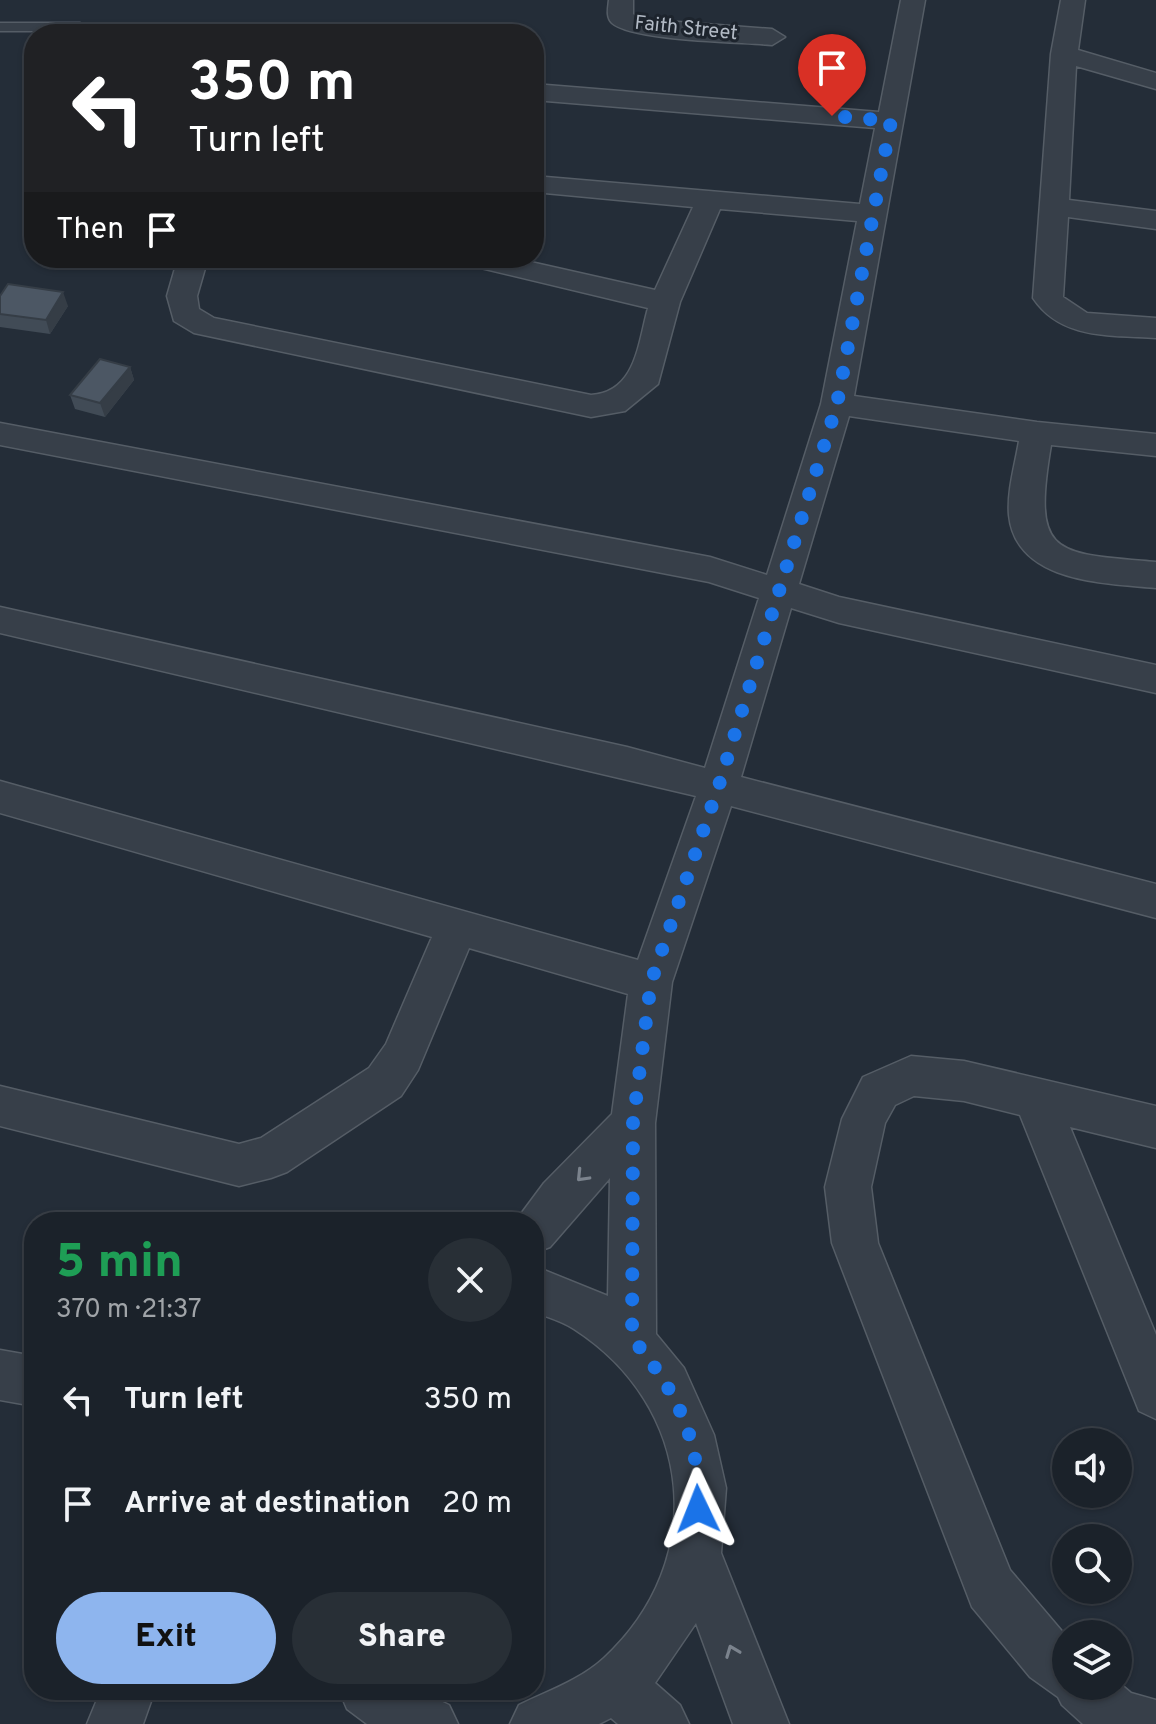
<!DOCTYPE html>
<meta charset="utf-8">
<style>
body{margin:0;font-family:Overpass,sans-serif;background:#282f36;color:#f1f3f6;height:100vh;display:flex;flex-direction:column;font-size:30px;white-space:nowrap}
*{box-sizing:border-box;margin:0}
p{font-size:26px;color:#a0a4a8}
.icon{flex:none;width:44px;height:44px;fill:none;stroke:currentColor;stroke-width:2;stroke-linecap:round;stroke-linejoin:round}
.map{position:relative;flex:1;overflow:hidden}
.drawer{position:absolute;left:24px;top:1212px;width:520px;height:488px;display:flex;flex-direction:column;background:#1b222a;border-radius:32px;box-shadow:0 2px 6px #0004,0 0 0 2px #393f47}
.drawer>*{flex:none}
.banner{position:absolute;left:24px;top:24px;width:520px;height:244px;border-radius:32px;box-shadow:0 2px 6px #0004,0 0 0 2px #393f47;background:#202124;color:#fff;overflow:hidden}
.fabs{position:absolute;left:1052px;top:1428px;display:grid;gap:16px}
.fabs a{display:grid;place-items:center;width:80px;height:80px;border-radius:50%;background:#1b222a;box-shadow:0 2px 6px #0004,0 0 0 2px #393f47;font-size:40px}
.pin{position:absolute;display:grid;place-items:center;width:68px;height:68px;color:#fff;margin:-82px -34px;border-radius:50% 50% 50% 0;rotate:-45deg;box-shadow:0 0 8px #0007}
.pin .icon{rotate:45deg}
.me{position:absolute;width:88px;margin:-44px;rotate:358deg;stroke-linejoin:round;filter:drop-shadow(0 0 6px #0008)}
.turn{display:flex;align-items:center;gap:28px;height:168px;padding:0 32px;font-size:36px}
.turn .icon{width:104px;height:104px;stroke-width:2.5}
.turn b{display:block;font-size:56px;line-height:68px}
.then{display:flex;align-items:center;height:76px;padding:0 32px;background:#0003;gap:16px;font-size:30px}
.round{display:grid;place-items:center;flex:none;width:84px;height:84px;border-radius:42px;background:#282f36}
.summary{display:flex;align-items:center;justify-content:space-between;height:136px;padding:0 32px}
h1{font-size:48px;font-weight:800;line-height:60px;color:#1e9e55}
.cta{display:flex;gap:16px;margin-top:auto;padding:16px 32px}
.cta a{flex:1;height:92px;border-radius:48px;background:#8eb5ee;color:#111;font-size:32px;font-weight:800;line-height:92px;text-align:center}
.cta a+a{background:#282f36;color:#f1f3f6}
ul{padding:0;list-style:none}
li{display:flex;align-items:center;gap:24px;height:104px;padding:0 32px}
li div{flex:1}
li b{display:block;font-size:30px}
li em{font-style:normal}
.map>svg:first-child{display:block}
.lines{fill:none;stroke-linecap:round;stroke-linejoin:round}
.lane-casing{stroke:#555d66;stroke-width:3}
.street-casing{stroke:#555d66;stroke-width:3}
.lane{fill:#373f49;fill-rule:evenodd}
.street{fill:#373f49;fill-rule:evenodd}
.wall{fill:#414b56}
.shaded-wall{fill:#353d46}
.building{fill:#4c5764;stroke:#353d46;stroke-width:2}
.oneway{stroke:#7b838d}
.route{stroke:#1a73e8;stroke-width:14;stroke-dasharray:0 25.2}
.labels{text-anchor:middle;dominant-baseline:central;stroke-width:6;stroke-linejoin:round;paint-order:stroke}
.far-street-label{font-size:20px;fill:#b2bac5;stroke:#1d242d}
</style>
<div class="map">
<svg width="1156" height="1724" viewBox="0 0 1156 1724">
<rect width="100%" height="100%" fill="#242d38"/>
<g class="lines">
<defs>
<path id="lane" d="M0,23h80l6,4 -6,4h-80z"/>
<path id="street" d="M609,0h24v14l6,5 133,10 13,8 -13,8c-31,-3 -140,-4 -160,-22 -6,-6 -4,-14 -3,-23z
M901,0h24l-71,396 183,26 119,12v22l-105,-11c-19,112 2,108 105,117v26c-52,-5 -140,-5 -147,-73 -2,-24 6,-50 10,-74l-170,-25 -50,168 40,13 317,68v28l-317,-70 -48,-15 -50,169 415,107v34l-425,-112 -59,176 -17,141 1,211 28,34 30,67 12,53 -5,65 68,171h-56l-37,-101 -41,60 25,22 9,19h-71l-7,-6 -12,6h-89l9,-19c29,-14 61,-25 85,-47 106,-98 90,-252 -30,-329 -12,-8 -27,-12 -40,-17v-46l74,30 2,-118 -60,69 -16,6v-31h-19l29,-39 68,-69 16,-120 -159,-46 -51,122 -17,26 -114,76 -16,6 -32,8 -239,-60v-40l239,58 22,-6 108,-70 17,-24 46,-107 -432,-124v-32l638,179 58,-164 -696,-163v-26l627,140 78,21 54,-170 -50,-16 -709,-137v-22l710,134 57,18 54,-171 36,-183 -137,-12 -40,93 -22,82 -33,27 -34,6 -397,-84 -20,-12 -7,-25 11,-38h30l-11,38 2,13 15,9 377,77c45,-3 47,-51 57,-87l-184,-44 -5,-6h54l142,32 38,-83 -159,-15v-16l326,28 15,-76 -341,-28v-16l345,28z
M1061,0h24l-7,50 78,23v16l-80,-23 -7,134 87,11v18l-88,-12 -5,80 24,16 69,5v20c-45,-3 -95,2 -123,-40l18,-244z
M911,1056l53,5 192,45v42l-86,-21 86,208v84l-17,-8 -119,-296 -56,-14 -50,-5 -19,9 -10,18 -14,64 7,56 132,327 56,66v50h52v-4l13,11 25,7v24h-73l-21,-19 -4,-8 -28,-20 -58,-70 -140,-364 -7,-56 17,-68 21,-42z
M0,1350l34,6v50l-34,-6z
M101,1690h54l-12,34h-56z
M339,1690h78l32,15 9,19h-91l-20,-15z"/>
</defs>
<!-- lane casing -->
<use href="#lane" class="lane-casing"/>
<!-- street casing -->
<use href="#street" class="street-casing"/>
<!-- lane -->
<use href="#lane" class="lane"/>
<!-- street -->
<use href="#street" class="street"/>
</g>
<!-- wall -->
<path class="wall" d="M0,296l68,10 -18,28 -50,-7z
M130,367l4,13 -29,37 -30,-8 -5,-14z"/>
<!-- shaded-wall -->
<path class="shaded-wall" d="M63,292l5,14 -18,28 -4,-14z
M130,367l4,13 -29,37 -5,-14z"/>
<!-- building -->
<path class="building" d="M8,284l55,8 -17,28 -46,-6v-18z
M100,359l30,8 -30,36 -30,-8z"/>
<!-- one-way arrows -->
<defs><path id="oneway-chevron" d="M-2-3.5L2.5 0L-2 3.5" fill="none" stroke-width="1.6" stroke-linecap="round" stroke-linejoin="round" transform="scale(2)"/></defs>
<g class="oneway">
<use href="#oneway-chevron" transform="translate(582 1176) rotate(134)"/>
<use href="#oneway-chevron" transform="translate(732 1651) rotate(-111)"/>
</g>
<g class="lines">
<!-- route -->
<path class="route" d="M698,1509c3,-71 -22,-118 -66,-171l1,-215 18,-141 68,-197 118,-381 54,-283 -59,-5"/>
</g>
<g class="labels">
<!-- far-street labels -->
<g class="far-street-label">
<text transform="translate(686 29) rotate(6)">Faith Street</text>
</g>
</g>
</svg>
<div class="fabs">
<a><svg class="icon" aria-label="sound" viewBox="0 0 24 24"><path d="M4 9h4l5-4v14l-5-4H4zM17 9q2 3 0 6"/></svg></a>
<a><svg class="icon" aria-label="search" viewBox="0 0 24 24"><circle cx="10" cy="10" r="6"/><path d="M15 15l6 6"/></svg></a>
<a><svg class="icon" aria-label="layers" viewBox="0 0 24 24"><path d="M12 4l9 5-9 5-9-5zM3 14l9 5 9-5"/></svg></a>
</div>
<div class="pin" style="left:832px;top:116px;background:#d93025"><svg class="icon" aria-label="arrive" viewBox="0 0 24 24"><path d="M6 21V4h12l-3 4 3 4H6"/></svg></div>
<svg class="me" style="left:698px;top:1509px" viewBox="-20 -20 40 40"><path d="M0-17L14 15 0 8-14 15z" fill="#1a73e8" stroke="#fff" stroke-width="4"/></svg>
<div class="banner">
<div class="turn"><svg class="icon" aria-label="left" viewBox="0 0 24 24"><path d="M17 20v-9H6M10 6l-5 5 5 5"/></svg><div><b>350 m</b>Turn left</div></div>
<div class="then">Then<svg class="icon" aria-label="arrive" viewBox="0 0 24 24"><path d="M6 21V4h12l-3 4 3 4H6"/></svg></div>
</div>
<section class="drawer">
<div class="summary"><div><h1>5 min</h1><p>370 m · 21:37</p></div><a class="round"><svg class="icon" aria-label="close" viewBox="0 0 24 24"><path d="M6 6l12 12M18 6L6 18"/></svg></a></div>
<ul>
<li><svg class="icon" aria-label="left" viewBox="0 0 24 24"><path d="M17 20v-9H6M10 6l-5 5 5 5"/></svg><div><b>Turn left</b></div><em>350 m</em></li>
<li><svg class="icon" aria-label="arrive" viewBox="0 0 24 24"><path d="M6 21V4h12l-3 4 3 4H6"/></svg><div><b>Arrive at destination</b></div><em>20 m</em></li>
</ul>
<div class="cta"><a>Exit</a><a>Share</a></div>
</section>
</div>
